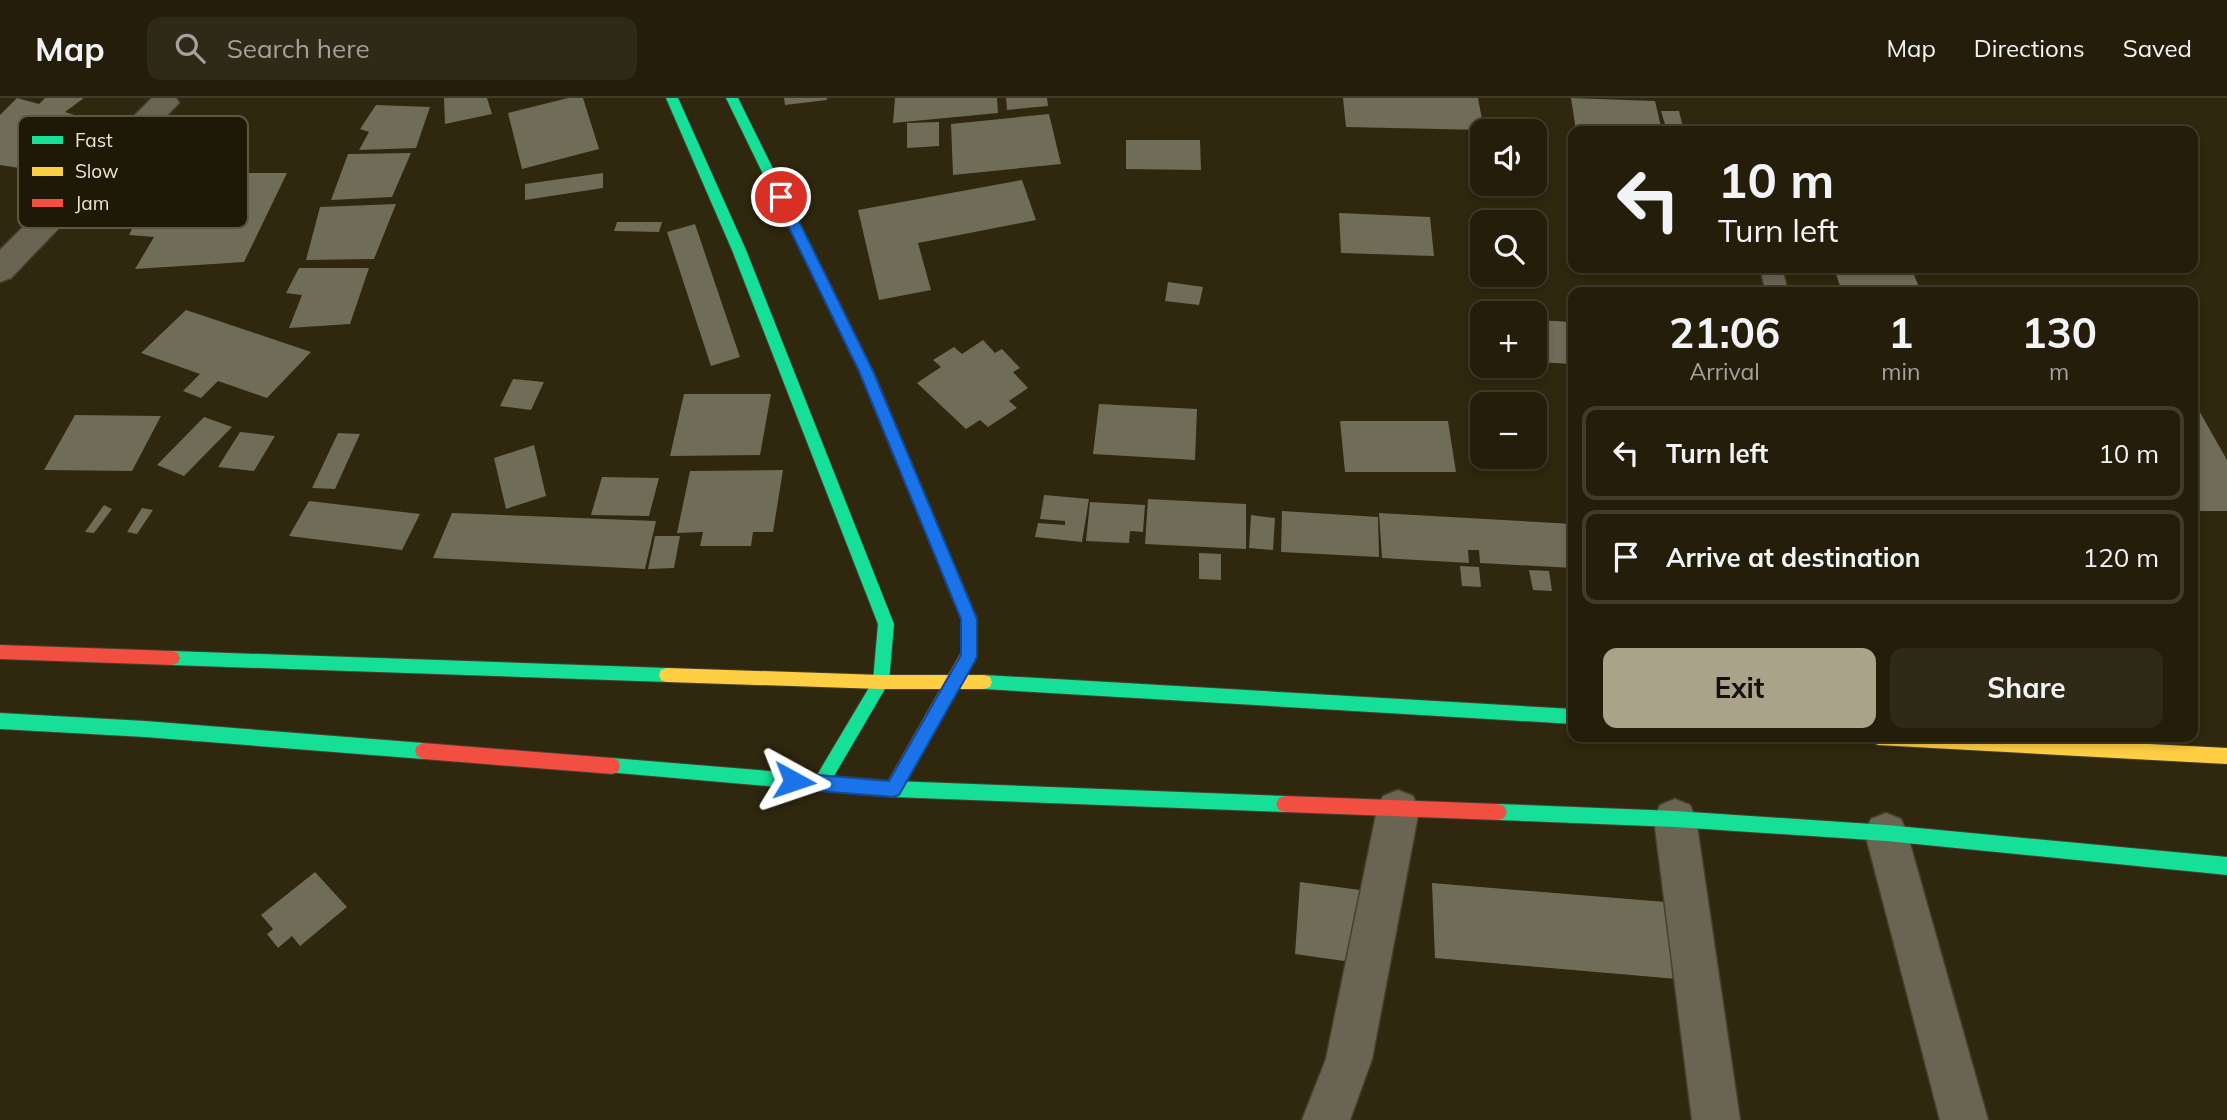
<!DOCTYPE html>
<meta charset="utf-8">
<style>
body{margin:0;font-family:Mulish,sans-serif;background:#2f2a18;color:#f1f3f6;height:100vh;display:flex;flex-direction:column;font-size:26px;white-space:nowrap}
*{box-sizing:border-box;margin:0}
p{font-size:23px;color:#a3a29c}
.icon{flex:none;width:38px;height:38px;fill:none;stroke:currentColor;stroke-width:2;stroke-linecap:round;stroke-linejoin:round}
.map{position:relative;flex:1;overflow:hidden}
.side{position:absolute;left:1568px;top:189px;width:630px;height:455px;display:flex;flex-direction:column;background:#231d0a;border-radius:14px;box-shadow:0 4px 10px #0003,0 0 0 2px #403b2b}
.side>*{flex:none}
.top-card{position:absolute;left:1568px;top:28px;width:630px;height:147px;border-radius:14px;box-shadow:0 4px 10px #0003,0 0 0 2px #403b2b;background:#231d0a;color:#f1f3f6;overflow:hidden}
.fabs{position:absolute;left:1470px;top:21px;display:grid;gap:14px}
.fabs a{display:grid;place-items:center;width:77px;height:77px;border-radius:14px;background:#231d0a;box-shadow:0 4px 10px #0003,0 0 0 2px #403b2b;font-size:35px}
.pin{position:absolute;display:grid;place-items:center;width:60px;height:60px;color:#fff;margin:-30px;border:4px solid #fff;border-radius:50%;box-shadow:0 2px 7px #0007}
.me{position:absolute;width:77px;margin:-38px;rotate:95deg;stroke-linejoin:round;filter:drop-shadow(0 0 5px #0008)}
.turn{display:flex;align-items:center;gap:24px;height:147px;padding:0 35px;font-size:32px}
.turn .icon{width:91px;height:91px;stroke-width:2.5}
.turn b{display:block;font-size:49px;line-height:60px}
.eta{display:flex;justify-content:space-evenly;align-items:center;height:119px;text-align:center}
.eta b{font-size:42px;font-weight:700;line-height:49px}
.action{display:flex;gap:14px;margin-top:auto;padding:14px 35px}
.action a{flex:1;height:80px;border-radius:14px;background:#aba28a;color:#111;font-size:28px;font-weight:700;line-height:80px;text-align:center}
.action a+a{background:#2f2a18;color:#f1f3f6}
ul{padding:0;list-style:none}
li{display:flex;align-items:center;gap:21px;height:94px;margin:0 14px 10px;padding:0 21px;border:4px solid #403b2b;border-radius:14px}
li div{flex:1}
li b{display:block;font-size:26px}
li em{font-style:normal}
header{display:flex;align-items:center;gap:42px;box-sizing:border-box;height:98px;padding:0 35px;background:#231d0a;border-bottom:2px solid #403b2b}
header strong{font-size:33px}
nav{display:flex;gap:38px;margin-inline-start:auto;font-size:24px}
.search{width:490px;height:63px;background:#2f2a18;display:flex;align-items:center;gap:18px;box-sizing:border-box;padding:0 24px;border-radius:14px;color:#a3a29c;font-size:26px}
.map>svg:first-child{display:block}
.building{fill:#6f6c58}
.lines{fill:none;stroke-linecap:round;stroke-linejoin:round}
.lane-casing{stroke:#46402f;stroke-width:3}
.street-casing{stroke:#46402f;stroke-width:3}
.fast-casing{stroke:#46402f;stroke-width:2}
.slow-casing{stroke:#46402f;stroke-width:2}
.jam-casing{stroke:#46402f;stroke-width:2}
.lane{fill:#6a6453;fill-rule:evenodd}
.street{fill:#6a6453;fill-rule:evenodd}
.fast{fill:#16e098;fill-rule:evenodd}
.slow{fill:#ffcf43;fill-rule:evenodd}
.jam{fill:#f24e42;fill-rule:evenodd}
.route{fill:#1a73e8;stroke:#114b97;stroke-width:2}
.key{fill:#1e1806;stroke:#5c5642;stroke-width:2}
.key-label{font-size:19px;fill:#eee5cd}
</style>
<header>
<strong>Map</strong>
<div class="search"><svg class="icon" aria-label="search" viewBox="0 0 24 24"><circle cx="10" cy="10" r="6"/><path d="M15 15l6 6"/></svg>Search here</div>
<nav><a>Map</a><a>Directions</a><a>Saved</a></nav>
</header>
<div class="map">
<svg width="2227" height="1022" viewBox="0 0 2227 1022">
<rect width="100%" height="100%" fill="#2f270e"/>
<!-- building -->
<path class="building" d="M17,0l22,6 6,-6h39l-19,14 28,9 -17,17 27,-3 -45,39 -58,-9v-50z
M444,0h43l5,16 -47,10z
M568,0h15l16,51 -77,20 -14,-56z
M784,0h43v2l-42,5z
M895,0h102l1,15 -105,10z
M1006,0h41l1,8 -41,4z
M1343,0h135l6,32 -138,-3z
M1571,0l84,3 7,30h-86z
M376,7l54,2 -14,41 -57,2 10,-18 -9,-3z
M1661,13h18l5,20h-17z
M1049,16l12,50 -108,11 -2,-51z
M939,24v24l-32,2v-25z
M1126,42h74l1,30 -75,-1z
M411,55l-19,44 -61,3 17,-46z
M188,75h99l-43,89 -109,7 19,-32 -25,-2 15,-31 26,-1z
M603,75v15l-78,12v-16z
M1022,82l14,40 -118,23 13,47 -52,10 -21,-90z
M396,106l-22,55 -68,1 14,-53z
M1339,115l91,4 4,39 -93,-3z
M617,124h45l-3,10 -45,-1z
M695,126l45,133 -29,9 -44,-134z
M299,170h70l-19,56 -61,4 13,-33 -16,-2z
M1834,170l78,2 9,22h-79z
M1168,184l35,5 -4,18 -34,-4z
M186,212l125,42 -44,46 -49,-17 -17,17 -18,-7 17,-17 -59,-21z
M1535,222l38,2v42l-38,-2z
M983,242l12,13 7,-4 18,19 -7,4 15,16 -19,13 8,7 -29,19 -8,-7 -14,9 -49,-46 24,-16 -8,-7 21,-13 8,7z
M513,281l31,3 -13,28 -31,-4z
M684,296h87l-11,61 -90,1z
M2193,302l34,60v51h-34z
M1099,306l98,5 -2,51 -102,-6z
M75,317l86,1 -29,55 -88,-1z
M204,319l28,10 -48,49 -27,-11z
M1340,323h108l8,51h-111z
M240,334l35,4 -21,35 -36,-4z
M338,335l22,1 -25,55 -23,-1z
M534,347l12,51 -40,13 -12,-51z
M783,372l-10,62h-20l-2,14h-51l3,-14 -26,1 13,-62z
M602,379l57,1 -10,38 -58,-1z
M1044,397l45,4 -7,43 -47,-5 3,-14 27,2v-4l-25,-2z
M1148,401l98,5v45l-101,-5z
M309,403l111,13 -18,36 -113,-14z
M1090,404l55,3 -2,27 -13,-1 -1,12 -43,-2z
M104,407l8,4 -18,24 -9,-1z
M142,410l11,2 -16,24 -10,-2z
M1282,413l96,6 1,40 -98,-5z
M452,415l204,8 -11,48 -212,-11z
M1379,415l194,11v44l-93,-5 -1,-13h-11l1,13 -87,-5z
M1251,417l24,3 -2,32 -24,-2z
M655,438h25l-6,32 -26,1z
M1199,455l22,1v26l-22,-1z
M1460,468l19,1 2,20 -19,-1z
M1529,472l20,1 3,20 -19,-1z
M315,774l32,35 -47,39 -8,-10 -14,12 -11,-14 6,-5 -12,-14z
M1300,784l60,8 -2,73 -63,-9z
M1432,785l234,19 11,77 -242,-21z"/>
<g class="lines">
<defs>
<path id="lane" d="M1760,170h22l6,24h-22z"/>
<path id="street" d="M152,0h24l3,5 -168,175 -11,4v-32z
M1398,692l15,6 6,14 -47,249 -22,61h-48l24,-61 51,-249 6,-14z
M1675,701l15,6 6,14 44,301h-48l-38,-301 6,-14z
M1886,715l15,6 6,14 81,287h-48l-75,-287 6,-14z"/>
<path id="fast" d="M666,0h12l68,152 148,374 -5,58 -55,94 59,5 392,15 6,2 3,6 -3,6 -6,2 -392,-15 -287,-25 -2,-6 2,-6 6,-2 205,17 56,-94 5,-57 -146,-374z
M726,0h12l135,273 104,248v35l-2,5 -6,2 -6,-2 -2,-5v-35l-102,-248z
M172,553l495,17 6,2 2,5 -2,5 -6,2 -495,-17 -6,-2 -2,-5 2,-5z
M984,577l589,34v15l-589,-35 -6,-2 -2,-5 2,-5z
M0,615l145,8 278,22 6,3 2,5 -2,5 -6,3 -278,-22 -145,-8z
M1498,706l177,7 211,14 341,32v18l-341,-34 -211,-14 -177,-7 -6,-2 -3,-6 3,-6z"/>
<path id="slow" d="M667,570l214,7h103l6,2 2,5 -2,5 -6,2h-103l-214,-7 -6,-2 -2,-5 2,-5z
M1870,639h145l212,11v16l-349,-19 -6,-3z"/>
<path id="jam" d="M0,547l172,6 6,2 2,5 -2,5 -6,2 -172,-6z
M969,549l6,2 2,5 -2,5 -76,136 -6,2 -6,-2 -3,-6 3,-6 76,-134z
M423,645l189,15 6,2 2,6 -2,6 -6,2 -189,-15 -6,-3 -2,-5 2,-5z
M1285,698l213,8 6,2 3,6 -3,6 -6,2 -213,-8 -6,-2 -3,-6 3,-6z"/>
</defs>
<!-- lane casing -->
<use href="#lane" class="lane-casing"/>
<!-- street casing -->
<use href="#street" class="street-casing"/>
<!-- fast casing -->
<use href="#fast" class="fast-casing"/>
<!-- slow casing -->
<use href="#slow" class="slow-casing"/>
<!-- jam casing -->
<use href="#jam" class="jam-casing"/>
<!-- lane -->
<use href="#lane" class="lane"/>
<!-- street -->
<use href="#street" class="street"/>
<!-- fast -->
<use href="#fast" class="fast"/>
<!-- slow -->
<use href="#slow" class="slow"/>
<!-- jam -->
<use href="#jam" class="jam"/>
</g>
<!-- route -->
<path class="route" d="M781,95l6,4 86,174 104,248v37l-2,5 -76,134 -6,2 -99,-8 -6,-3 -2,-5 2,-6 6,-2 95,8 72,-126v-36l-102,-248 -85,-174z"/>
<!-- legend -->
<rect x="18" y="18" width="230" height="112" rx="10" class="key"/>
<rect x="32" y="38" width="31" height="8" fill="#16e098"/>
<rect x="32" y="69" width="31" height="9" fill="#ffcf43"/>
<rect x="32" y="101" width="31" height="8" fill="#f24e42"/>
<g class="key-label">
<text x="75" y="49">Fast</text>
<text x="75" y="80">Slow</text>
<text x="75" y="112">Jam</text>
</g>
</svg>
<div class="fabs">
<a><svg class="icon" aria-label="sound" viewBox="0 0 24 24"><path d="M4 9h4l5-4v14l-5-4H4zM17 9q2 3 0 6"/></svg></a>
<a><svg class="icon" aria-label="search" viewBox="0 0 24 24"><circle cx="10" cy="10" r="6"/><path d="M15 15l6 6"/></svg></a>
<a>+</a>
<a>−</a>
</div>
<div class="pin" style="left:781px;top:99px;background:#d93025"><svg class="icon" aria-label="arrive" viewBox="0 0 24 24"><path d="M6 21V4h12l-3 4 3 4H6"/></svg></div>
<svg class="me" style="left:794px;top:683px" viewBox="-20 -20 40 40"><path d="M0-17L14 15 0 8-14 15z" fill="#1a73e8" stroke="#fff" stroke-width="4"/></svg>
<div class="top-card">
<div class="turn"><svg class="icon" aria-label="left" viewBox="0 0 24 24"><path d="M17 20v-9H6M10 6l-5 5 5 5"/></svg><div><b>10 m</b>Turn left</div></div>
</div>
<section class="side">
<div class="eta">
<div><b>21:06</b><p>Arrival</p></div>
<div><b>1</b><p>min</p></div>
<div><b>130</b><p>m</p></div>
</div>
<ul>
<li><svg class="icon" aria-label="left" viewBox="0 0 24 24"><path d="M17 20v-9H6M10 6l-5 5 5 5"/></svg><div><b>Turn left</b></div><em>10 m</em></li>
<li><svg class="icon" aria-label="arrive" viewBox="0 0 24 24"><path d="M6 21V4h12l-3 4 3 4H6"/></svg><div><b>Arrive at destination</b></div><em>120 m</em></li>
</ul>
<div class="action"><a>Exit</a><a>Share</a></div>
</section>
</div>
